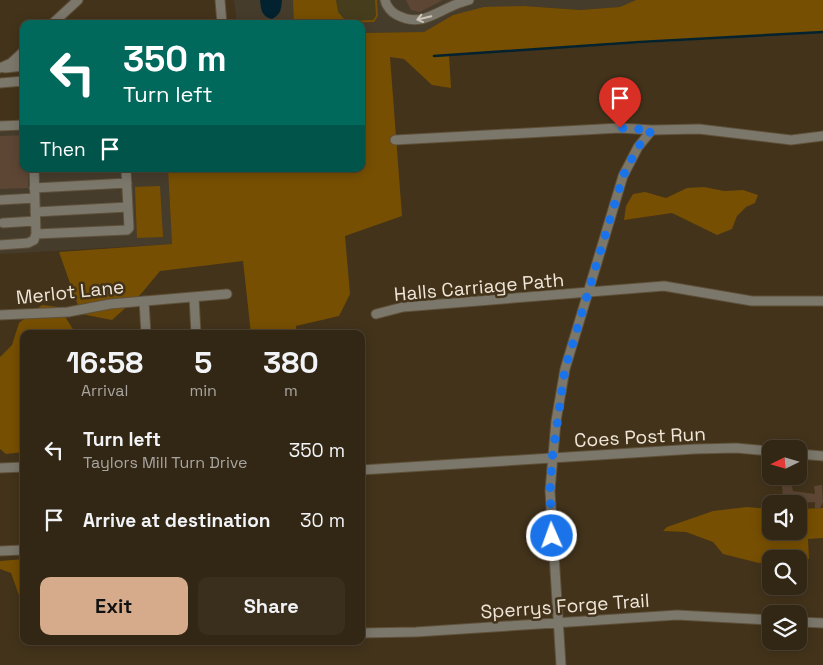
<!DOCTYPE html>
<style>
body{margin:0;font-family:"Space Grotesk",sans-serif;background:#3a2e1d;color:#f1f3f6;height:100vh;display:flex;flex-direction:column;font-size:19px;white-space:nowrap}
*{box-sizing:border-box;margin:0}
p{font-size:16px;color:#a8a5a0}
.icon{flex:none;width:28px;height:28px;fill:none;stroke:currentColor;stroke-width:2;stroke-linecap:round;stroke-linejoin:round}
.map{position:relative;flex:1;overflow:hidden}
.drawer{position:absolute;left:20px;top:330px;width:345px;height:315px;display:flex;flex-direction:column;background:#322614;border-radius:10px;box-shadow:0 2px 12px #0003,0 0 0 1px #4d4334}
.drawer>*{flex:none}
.hud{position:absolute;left:20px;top:20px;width:345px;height:152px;border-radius:10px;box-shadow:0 2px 12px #0003,0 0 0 1px #4d4334;background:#00695c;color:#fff;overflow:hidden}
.needle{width:32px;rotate:265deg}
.buttons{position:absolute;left:762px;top:440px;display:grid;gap:10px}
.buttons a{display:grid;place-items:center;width:45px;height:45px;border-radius:10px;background:#322614;box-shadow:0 2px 12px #0003,0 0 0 1px #4d4334;font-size:25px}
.pin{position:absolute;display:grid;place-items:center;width:42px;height:42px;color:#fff;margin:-51px -21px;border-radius:50% 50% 50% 0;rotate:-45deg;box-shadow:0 0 5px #0007}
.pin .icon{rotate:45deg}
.me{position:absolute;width:55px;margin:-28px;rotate:358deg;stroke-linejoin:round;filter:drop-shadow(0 0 4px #0008)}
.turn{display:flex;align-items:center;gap:18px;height:105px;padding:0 20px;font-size:22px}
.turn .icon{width:65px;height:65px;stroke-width:2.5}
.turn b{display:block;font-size:35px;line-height:42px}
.then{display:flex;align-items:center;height:48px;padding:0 20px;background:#0003;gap:10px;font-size:19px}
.eta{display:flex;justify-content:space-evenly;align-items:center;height:85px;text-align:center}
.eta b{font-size:30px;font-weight:600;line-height:35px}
.button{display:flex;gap:10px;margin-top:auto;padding:10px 20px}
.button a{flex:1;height:58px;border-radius:10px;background:#d6ab8b;color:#111;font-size:20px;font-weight:600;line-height:58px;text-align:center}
.button a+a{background:#3a2e1d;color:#f1f3f6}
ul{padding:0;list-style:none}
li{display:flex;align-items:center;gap:15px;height:70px;padding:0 20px}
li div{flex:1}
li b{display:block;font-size:19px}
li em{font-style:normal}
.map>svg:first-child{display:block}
.education{fill:#463c2c}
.green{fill:#764f02}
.sand{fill:#463d1d}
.water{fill:#022230}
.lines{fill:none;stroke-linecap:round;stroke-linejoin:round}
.stream{stroke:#022230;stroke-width:2.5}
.building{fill:#5d4634}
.minor-casing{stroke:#5f5039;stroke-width:11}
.minor{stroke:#7b776b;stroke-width:9}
.oneway{stroke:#cdc5b7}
.route{stroke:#1a73e8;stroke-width:9;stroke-dasharray:0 16.2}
.labels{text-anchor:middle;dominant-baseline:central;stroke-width:5;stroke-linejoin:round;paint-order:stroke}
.street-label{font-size:19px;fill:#f0e6d8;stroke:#43331b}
</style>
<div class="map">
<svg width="823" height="665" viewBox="0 0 823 665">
<rect width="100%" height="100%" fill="#43331b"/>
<!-- education -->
<path class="education" d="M234,0h402l-16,7 -40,3 -56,-4 -71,9 -29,17 -63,1v-9h-124z
M21,86h3v83h144l4,75 -172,10v-133l21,-1z"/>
<!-- green -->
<path class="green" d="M293,0h84l1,16 -4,6 -80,2z
M636,0h187v32l-374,23 2,33 -19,-3 -28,-26 -14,-2 12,159 -57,20 5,58 -11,22 -43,10 1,8h-46l-8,-73 -83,10 -19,23 -29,26 -31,-6 -22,-62 113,-8 -4,-75h193v-136l63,-1 29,-17 31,-8 40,-1 56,4 40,-3z
M160,186l3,51 -26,1 -2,-51z
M704,187l20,4 19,-1 15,5 -3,8 -9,4 -9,9 -5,13 -15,6 -45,-22 -48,7 2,-14 7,-12 12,-2 21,6 21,-10z
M42,305l17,2 17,27h-52v118l-18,2 -6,-5v-92l12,-12 7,-22z
M747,507l24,2v22h28v-22l24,-1v30l-15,1 1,20h-38v3l-12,1 -36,-9 -10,-12 -27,-10 -23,-1 4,-4 46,-16z
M24,559v50l-13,-36 -11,-4v-8z"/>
<!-- sand -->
<path class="sand" d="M336,0h39l1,16 -3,4 -27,1 -8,-9z"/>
<!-- water -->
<path class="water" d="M260,0h22c-1,10 -1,14 -10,19 -10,-2 -11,-9 -12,-19z"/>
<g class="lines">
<!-- stream -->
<path class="stream" d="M434,56l206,-14 183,-10"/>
</g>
<!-- building -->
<path class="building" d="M406,0h37l-23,12 -9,-2z
M24,135v34h4v19l-28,1v-53z
M791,482l2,9 22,3 -1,-8 8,-1 1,17 -3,6 -5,1v-7l-32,2 -1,-21z"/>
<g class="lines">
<defs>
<path id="minor" d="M220,0l2,24
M385,0c1,6 7,13 12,15 21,11 33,1 53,-8 6,-3 12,-5 19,-7
M52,24l26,-24
M0,68l11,-5 13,-12
M5,68l19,-2
M0,83l24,-2
M0,126l24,-1
M395,140l225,-12 32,2 47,-1 92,11 32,-4
M34,188l93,-5
M0,200l35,-2
M35,212l93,-5
M3,223l32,-2
M36,234l91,-4 2,-2 -3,-59
M0,245l28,-2 6,-3 2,-6 -2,-65
M194,297l2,37
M144,301l2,33
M376,314l27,-7 261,-21 88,15h71
M0,315l68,-3 42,-8 117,-10
M799,454l24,2
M0,468l24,-1
M361,470l334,-21 41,-1 35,3
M0,551l22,-1
M799,622l24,1
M361,633l55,-1 261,-17 94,5
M561,665l-11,-174 6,-70 9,-52 58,-193 15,-29 14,-17"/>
</defs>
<!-- minor casing -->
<use href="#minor" class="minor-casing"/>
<!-- minor -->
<use href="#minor" class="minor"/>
</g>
<!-- one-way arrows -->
<defs><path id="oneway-shaft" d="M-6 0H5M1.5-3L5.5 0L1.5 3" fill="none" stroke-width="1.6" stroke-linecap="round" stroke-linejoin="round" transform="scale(1.25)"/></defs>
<use class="oneway" href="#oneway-shaft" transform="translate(424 18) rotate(167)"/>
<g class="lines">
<!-- route -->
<path class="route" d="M552,536l-2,-45 2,-32 13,-90 58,-193 15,-29 14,-17 -32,-2"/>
</g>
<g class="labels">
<!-- street labels -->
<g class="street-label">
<text transform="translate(479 287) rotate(-5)">Halls Carriage Path</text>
<text transform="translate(70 292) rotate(-6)">Merlot Lane</text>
<text transform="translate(640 437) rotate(-3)">Coes Post Run</text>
<text transform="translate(565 606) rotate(-4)">Sperrys Forge Trail</text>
</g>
</g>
</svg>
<div class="buttons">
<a><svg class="needle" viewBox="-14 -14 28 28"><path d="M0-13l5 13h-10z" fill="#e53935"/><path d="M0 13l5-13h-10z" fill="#a8a5a0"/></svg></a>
<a><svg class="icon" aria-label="sound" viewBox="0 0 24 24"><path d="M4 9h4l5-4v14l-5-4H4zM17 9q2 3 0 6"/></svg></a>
<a><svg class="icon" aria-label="search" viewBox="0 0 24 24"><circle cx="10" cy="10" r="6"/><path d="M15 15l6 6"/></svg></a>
<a><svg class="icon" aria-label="layers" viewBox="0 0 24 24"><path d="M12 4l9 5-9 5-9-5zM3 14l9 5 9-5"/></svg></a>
</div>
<div class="pin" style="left:620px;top:128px;background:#d93025"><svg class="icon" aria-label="arrive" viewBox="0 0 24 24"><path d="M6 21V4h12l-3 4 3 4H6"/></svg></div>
<svg class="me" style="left:552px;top:536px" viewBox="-20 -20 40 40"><circle r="17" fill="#1a73e8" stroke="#fff" stroke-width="3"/><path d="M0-11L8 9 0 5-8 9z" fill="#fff"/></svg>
<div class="hud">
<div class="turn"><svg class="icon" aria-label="left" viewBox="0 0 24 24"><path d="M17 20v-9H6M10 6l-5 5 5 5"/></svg><div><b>350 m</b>Turn left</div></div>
<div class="then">Then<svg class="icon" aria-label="arrive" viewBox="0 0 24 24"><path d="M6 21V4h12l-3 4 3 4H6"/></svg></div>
</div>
<section class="drawer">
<div class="eta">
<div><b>16:58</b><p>Arrival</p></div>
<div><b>5</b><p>min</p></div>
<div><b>380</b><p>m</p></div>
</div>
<ul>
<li><svg class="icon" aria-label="left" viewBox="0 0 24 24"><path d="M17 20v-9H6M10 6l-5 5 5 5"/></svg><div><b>Turn left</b><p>Taylors Mill Turn Drive</p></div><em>350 m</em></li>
<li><svg class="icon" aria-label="arrive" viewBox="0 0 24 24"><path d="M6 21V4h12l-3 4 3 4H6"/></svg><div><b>Arrive at destination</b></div><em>30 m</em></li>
</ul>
<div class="button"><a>Exit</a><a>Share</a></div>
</section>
</div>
